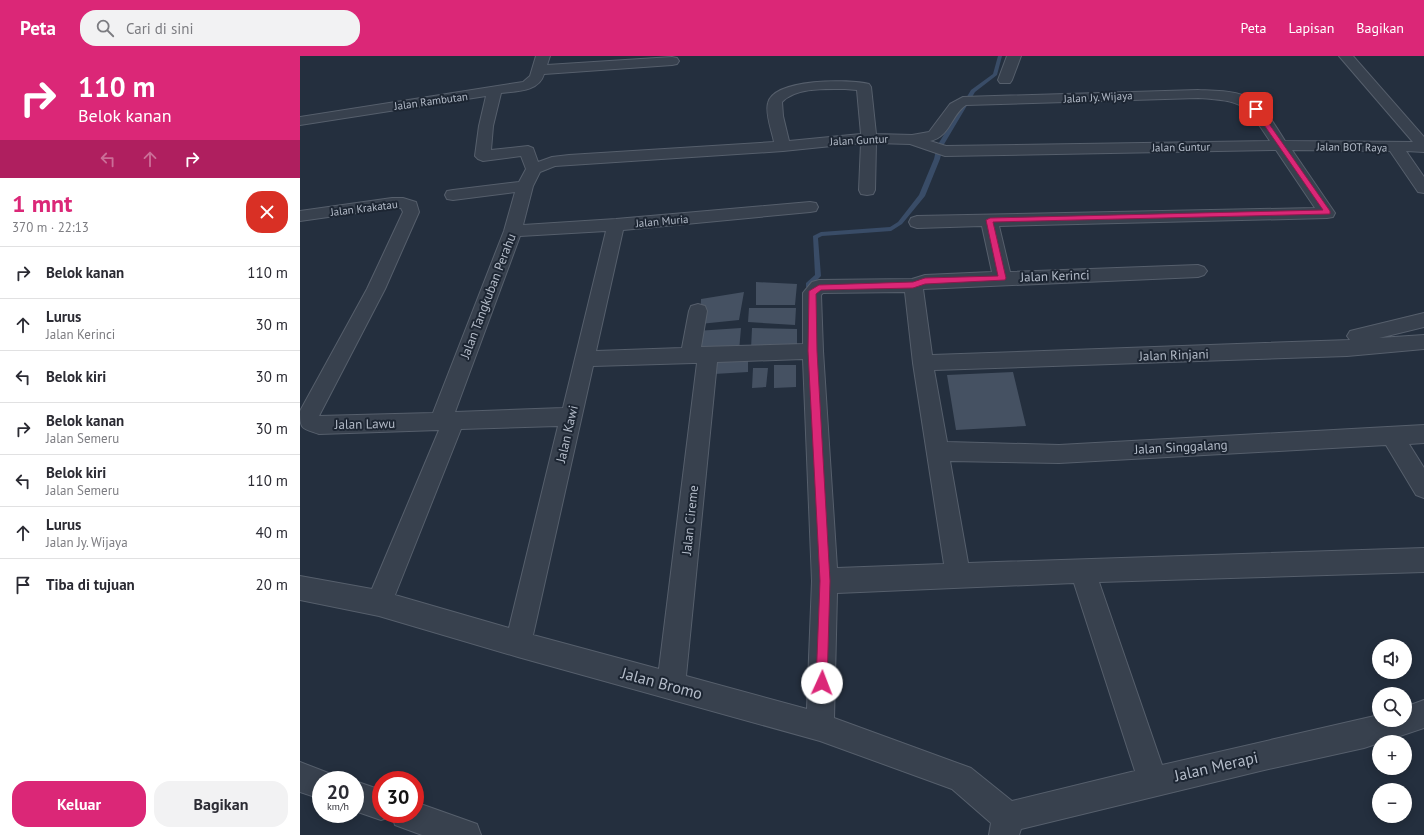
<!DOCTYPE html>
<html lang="id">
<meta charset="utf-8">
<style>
body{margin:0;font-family:"PT Sans",sans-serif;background:#f2f2f3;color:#2b2b33;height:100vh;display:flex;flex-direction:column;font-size:15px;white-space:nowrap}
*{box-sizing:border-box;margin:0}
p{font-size:13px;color:#7c7c81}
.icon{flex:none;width:22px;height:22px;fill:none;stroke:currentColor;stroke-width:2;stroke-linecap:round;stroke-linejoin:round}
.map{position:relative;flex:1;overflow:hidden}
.side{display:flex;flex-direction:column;background:#fff;width:300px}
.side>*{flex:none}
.top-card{background:#db2777;color:#fff;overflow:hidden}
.fabs{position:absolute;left:1072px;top:583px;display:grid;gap:8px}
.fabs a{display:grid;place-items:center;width:40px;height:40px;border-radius:50%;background:#fff;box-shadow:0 2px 10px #0003;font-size:20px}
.speed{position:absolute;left:12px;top:715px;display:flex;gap:8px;font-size:20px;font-weight:700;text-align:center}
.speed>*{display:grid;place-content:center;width:52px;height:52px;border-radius:50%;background:#fff;box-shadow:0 2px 10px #0003;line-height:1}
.speed small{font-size:10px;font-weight:400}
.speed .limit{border:6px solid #d22;background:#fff;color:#111}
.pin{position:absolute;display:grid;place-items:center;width:34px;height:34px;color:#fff;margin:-17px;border-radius:8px;box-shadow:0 2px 6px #0006}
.me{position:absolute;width:44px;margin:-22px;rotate:2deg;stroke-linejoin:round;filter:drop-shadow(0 0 3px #0008)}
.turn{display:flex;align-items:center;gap:14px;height:84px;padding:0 12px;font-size:18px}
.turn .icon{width:52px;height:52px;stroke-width:2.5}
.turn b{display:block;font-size:28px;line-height:34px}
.lanes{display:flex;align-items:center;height:38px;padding:0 12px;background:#0003;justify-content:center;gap:20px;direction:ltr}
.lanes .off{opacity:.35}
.round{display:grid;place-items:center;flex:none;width:42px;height:42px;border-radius:16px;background:#f2f2f3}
.overview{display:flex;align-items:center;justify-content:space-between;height:68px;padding:0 12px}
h1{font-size:24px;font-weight:800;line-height:30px;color:#db2777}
.action{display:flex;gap:8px;margin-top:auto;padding:8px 12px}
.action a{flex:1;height:46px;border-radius:16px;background:#db2777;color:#fff;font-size:16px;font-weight:800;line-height:46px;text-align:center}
.action a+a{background:#f2f2f3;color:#2b2b33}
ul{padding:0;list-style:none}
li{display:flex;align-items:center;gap:12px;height:52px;padding:0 12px;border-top:1px solid #e1e1e2}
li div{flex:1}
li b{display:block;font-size:15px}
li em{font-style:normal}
header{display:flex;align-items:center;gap:24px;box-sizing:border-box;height:56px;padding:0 20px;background:#db2777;color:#fff}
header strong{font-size:19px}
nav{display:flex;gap:22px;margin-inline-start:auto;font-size:14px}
.search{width:280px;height:36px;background:#f2f2f3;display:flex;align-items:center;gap:10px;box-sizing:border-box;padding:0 14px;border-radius:16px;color:#7c7c81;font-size:15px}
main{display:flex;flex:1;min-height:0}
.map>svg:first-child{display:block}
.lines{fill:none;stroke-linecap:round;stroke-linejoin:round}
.stream{fill:#394c67;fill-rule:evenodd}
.building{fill:#455162}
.minor-casing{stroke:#565f6c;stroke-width:2}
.minor{fill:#38414e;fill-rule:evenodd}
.route{fill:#db2777;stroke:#8e194d}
.labels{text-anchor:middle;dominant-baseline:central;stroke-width:4;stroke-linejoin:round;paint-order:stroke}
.far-street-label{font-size:11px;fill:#b4bcc9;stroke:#1d2633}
.street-label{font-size:13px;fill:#b4bcc9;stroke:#1d2633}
.near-street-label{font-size:16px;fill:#b4bcc9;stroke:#1d2633}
</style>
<header>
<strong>Peta</strong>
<div class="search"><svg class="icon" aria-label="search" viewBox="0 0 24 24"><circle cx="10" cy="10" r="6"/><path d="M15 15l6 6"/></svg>Cari di sini</div>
<nav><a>Peta</a><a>Lapisan</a><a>Bagikan</a></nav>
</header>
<main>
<section class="side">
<div class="top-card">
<div class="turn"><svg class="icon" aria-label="right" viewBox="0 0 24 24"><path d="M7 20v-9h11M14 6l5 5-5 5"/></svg><div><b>110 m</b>Belok kanan</div></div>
<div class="lanes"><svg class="icon off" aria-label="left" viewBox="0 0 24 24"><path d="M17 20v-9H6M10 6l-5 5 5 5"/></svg><svg class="icon off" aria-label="ahead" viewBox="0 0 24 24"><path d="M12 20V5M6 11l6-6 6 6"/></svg><svg class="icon" aria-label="right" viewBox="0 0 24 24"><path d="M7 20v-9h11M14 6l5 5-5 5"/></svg></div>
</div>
<div class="overview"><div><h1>1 mnt</h1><p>370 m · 22:13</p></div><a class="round" style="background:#d93025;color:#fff"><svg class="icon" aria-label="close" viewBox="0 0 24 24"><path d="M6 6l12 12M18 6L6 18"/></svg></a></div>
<ul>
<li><svg class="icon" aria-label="right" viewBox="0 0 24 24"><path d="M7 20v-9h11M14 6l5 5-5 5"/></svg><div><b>Belok kanan</b></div><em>110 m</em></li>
<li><svg class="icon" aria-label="ahead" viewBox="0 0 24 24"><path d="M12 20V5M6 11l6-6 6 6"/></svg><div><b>Lurus</b><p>Jalan Kerinci</p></div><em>30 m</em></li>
<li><svg class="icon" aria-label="left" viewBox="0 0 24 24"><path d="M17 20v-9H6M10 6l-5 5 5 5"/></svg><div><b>Belok kiri</b></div><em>30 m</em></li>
<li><svg class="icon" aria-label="right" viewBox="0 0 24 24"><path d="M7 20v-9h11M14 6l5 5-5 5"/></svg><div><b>Belok kanan</b><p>Jalan Semeru</p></div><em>30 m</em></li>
<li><svg class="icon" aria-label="left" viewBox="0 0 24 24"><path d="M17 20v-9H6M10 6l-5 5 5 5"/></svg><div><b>Belok kiri</b><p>Jalan Semeru</p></div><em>110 m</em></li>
<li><svg class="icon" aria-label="ahead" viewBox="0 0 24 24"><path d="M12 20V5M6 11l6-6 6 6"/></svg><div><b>Lurus</b><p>Jalan Jy. Wijaya</p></div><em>40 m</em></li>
<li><svg class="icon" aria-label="arrive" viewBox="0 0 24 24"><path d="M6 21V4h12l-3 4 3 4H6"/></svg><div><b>Tiba di tujuan</b></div><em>20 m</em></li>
</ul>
<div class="action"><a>Keluar</a><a>Bagikan</a></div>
</section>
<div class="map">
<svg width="1124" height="779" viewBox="0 0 1124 779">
<rect width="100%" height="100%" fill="#242f3e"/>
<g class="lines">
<!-- stream -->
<path class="stream" d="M698,0h4l-5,19 -22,17 -32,54 -3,13 -15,37 -23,28 -11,7 -69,5 -4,2 3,38 -11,11h-4v-4l9,-8 -2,-39 8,-4 69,-5 8,-5 21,-27 15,-36 3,-13 34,-56 22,-16z"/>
</g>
<!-- building -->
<path class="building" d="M456,226l41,2 -2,21h-39z
M444,236l-5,28 -39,4 1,-25z
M449,252h47l-1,17 -47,-3z
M441,272l-2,23 -47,4 4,-24z
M452,272l45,1v20h-46z
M448,304v12l-34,2v-12z
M474,309h22v22l-22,1z
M453,312h15l-2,19 -14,1z
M713,316l13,54 -70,4 -9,-55z"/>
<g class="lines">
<defs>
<path id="minor" d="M236,0h14l-3,9 125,-8 5,1 2,3 -2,3 -5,1 -128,9c-5,18 -28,17 -43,19l-8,33 -2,24 37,-4 5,2 5,14 14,-5 17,-2 205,-13c-2,-11 -9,-28 -6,-39 6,-25 82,-24 101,-19l2,3 5,47 36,1 17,-3 21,-28 13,-7 235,-7c21,1 49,0 64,17 9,11 16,23 23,34l128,1 -74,-86h14l71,81v15l-18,-1 18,26v16l-6,-1 -28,-41 -98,-1 43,63 -2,4 -6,1 -328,8 11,46 188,-7 6,2 3,4 -3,4 -6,2 -275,12 9,66 418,-15 -3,-4 3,-5 74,-18v14l-45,11 45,-3v14l-77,7 -413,14 13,72 112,3 365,-20v18l-15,1 15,24v30l-8,-3 -30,-50 -327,18 -109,-2 18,102 456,-15v24l-325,10 63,183 217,-50v5h26v-13l19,-7v28l-60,20 -104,23 -239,58 -2,6h-30l2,-12 -39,-34 -132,-48 -302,-84 -139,-41 -79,-16v-24l72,13 67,-159 -120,4c-17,-6 -19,-4 -19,-23l67,-122 36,-77 -2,-4h-9l-92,13v-10l92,-13h11l13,4 3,10 -34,77 -66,127 114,-3 71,-182 11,-39 -62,8 -6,-1 -2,-4 2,-4 6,-1 66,-8 7,-13 -5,-13 -38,5 -5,-2 -3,-3 4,-30 7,-30 -186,29v-8l223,-35 7,-6zM545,33l12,1 4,44 -72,7 -6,-25 -1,-14c14,-15 45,-13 63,-13zM898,42c46,3 47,5 72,43l-324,5 -16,-5c20,-4 21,-26 36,-36zM561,87l-2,47 2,4 6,1 6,-1 2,-4 1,-47 34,1 35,12 331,-6 39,58 -398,8 -6,2 -2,4 2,4 6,2 65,-2 10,46 -67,3 -13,4 -93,1 -7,2 -9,11v51l-102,3 6,-36 -2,-5 -7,-2 -7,2 -2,5 -7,37 -86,3 27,-121 187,-18 6,-1 2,-4 -2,-4 -6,-1 -194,17 -93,6 10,-39 7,-14 15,-6 228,-15zM306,175l-43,177 -108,4 65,-176zM605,236l8,71 31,201 -107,4 -14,-217 -2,-56 2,-2zM503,303l9,222 -5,128 -121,-33 31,-314zM393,307h4l-38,306 -126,-34 60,-269zM258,370l-49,202 -114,-33 66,-166zM774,527l61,188 -123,30 -41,-33 -137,-50 3,-125z
M707,0h14l-9,24 -2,3h-10l-2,-3z
M0,706l31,12 3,6h-13v19l-21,-7z
M55,725l26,9v24h34v-12l62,22 4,11h-59l-27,-10 -3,-9 -11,4 -26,-9z"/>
</defs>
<!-- minor casing -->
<use href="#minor" class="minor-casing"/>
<!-- minor -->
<use href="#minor" class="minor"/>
</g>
<!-- route -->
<path class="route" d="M956,52h2l72,103v3l-337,8 13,56 -1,2 -80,4 -12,4 -92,2 -5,4 1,57 13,230 -3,102 -1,4 -4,2 -4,-2 -2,-4 4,-102 -12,-230 1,-60 10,-6 94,-3 12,-4 73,-2 -12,-56 4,-2 333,-8 -70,-101z"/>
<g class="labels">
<!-- far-street labels -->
<g class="far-street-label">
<text transform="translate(798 41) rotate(-3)">Jalan Jy. Wijaya</text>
<text transform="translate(131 45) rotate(-8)">Jalan Rambutan</text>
<text transform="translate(559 84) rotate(-3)">Jalan Guntur</text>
<text transform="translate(881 91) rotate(-1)">Jalan Guntur</text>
<text transform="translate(1052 91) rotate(1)">Jalan BOT Raya</text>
<text transform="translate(64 152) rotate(-7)">Jalan Krakatau</text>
<text transform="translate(362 165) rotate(-5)">Jalan Muria</text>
</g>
<!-- street labels -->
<g class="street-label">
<text transform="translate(755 220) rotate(-2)">Jalan Kerinci</text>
<text transform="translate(188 240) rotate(-69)">Jalan Tangkuban Perahu</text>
<text transform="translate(874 299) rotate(-2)">Jalan Rinjani</text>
<text transform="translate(65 368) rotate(-1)">Jalan Lawu</text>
<text transform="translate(267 378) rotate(-77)">Jalan Kawi</text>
<text transform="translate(881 391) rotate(-3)">Jalan Singgalang</text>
<text transform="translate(390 464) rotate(-84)">Jalan Cireme</text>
</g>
<!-- near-street labels -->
<g class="near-street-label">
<text transform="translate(362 627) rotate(15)">Jalan Bromo</text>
<text transform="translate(916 710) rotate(-13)">Jalan Merapi</text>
</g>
</g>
</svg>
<div class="fabs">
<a><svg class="icon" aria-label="sound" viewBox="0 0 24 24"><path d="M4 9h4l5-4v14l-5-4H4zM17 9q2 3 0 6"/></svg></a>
<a><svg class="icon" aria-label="search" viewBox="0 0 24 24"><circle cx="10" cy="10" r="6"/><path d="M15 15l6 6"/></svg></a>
<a>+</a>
<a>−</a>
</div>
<div class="speed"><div>20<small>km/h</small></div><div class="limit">30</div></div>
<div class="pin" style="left:956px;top:53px;background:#d93025"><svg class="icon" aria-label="arrive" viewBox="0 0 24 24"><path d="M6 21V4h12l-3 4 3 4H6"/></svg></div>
<svg class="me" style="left:522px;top:627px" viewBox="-20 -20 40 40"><circle r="19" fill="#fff"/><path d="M0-13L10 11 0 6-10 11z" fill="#db2777"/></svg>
</div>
</main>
